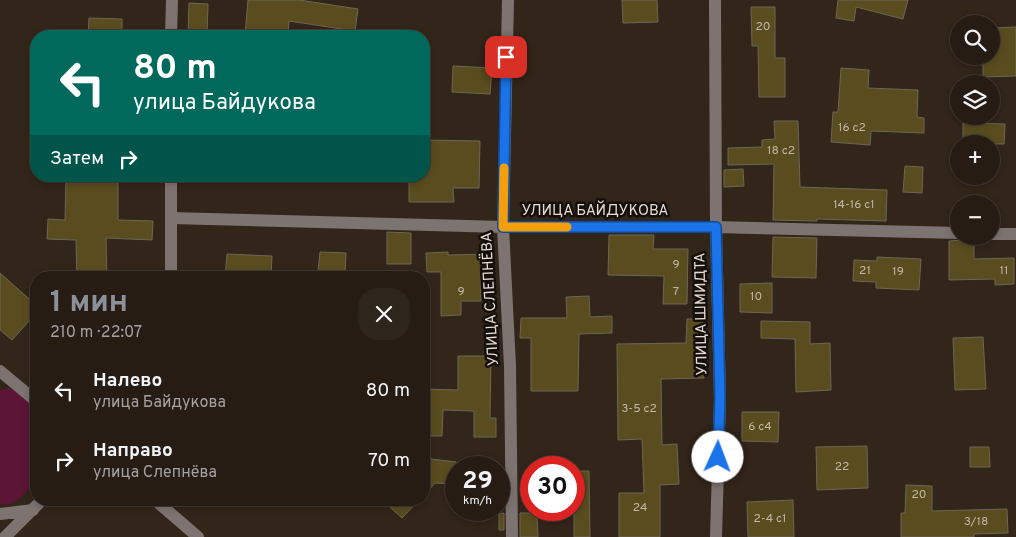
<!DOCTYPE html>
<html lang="ru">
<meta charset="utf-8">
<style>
body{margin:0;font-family:Overpass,sans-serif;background:#2e251d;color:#f1f3f6;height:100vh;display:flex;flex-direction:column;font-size:19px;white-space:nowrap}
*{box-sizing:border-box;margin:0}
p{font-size:16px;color:#a4a1a0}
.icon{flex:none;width:28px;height:28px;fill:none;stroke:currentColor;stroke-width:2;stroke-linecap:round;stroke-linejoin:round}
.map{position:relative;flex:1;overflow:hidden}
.side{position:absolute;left:30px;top:271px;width:400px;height:235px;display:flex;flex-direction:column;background:#261c14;border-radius:20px;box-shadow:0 2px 8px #0003,0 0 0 1px #423a34}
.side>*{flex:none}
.banner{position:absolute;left:30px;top:30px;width:400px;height:152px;border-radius:20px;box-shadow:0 2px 8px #0003,0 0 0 1px #423a34;background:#00695c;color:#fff;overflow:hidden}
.controls{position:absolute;left:950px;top:15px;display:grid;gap:10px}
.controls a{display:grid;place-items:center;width:50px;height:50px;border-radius:50%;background:#261c14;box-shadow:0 2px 8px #0003,0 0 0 1px #423a34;font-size:25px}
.speed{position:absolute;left:445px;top:456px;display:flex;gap:10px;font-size:25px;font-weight:700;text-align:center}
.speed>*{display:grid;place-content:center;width:65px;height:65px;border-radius:50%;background:#261c14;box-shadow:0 2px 8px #0003,0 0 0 1px #423a34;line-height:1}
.speed small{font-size:12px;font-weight:400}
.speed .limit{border:8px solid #d22;background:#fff;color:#111}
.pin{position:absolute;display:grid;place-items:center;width:42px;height:42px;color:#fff;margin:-21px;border-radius:10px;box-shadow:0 2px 8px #0006}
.me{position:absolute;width:55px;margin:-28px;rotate:2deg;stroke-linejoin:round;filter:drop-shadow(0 0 4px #0008)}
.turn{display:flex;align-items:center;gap:18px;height:105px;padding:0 20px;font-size:22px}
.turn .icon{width:65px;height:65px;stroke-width:2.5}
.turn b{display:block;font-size:35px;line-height:42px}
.then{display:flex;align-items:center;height:48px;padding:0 20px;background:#0003;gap:10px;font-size:19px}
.round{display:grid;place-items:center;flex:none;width:52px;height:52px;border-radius:20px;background:#2e251d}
.summary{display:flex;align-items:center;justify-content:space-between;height:85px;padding:0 20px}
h1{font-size:30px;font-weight:700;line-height:38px;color:#8c9099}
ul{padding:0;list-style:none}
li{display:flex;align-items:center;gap:15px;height:70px;padding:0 20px}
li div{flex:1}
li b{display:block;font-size:19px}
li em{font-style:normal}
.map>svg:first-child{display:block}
.green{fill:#5d1537}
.building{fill:#594c1f;stroke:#6c6756}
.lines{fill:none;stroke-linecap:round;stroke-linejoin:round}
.minor{stroke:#7d7472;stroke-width:12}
.route-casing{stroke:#114b97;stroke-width:12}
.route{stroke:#1a73e8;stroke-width:9}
.slow{stroke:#f59e0b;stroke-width:9}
.labels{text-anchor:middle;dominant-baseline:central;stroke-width:5;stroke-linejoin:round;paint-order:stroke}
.number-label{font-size:12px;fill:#c1b7a7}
.street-label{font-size:15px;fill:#e4dbd4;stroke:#150f0b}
</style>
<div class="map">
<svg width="1016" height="537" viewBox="0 0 1016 537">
<rect width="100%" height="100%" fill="#32251a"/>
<!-- green -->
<path class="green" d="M9,388l17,8 10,8v77l-17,18 -11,6 -8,-1v-114z"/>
<!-- building -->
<path class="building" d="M248,0h51l59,9 -3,22 -66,-10 -1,15 -43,-1z
M622,0h35l1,22 -35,1z
M838,0h70l-5,19 -47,-12 -2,14 -18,-3z
M189,3l19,1 -1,32h-19z
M751,7h24v51h10v39h-26l-1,-51h-6z
M89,18l33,1v17h-34z
M1016,27v49l-33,1v-21h8v-28z
M453,66l39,2 -2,26 -38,-2z
M841,68l28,2 -1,18 50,2 -1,27 7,1v15l-53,-2 -1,14 -39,-3 2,-30h5z
M774,121h24l2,66 87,3 -1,31 -69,-2v2l-44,-1 1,-56 -46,1v-17l34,-1v-7l13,-1z
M963,123l42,1 -1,20h-41z
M424,140l56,1 -1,47h-26l1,14h-45v-26h15z
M905,166l18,1 -1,26 -19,-1z
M743,169l1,17 -20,1v-17z
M66,176h52v44l35,1 -1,19 -46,-2 1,40h-30l-1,-38 -29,-1 1,-20 17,1z
M387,232l24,1v31h-24z
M609,235h45l-1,14h35l-1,55h-24l1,-28 -56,-1z
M966,236h8v23l40,-1v26l-19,1v-6l-46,1v-39l13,-1z
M773,237l44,1 -1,40 -44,-1z
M320,252l26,1 -1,20 -27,-2z
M448,252v3l45,-1v16l-12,1v30h-20v14l-20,1v-44h-14l-1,-19z
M227,254l45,2 -1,22h-46z
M877,257l44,2 -2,31 -43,-2v-6l-23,-1 1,-21 23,1z
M0,273l36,32v8l-24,27 -12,-10z
M772,283v30l-32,-1v-28z
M589,296l1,21 22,-1v17l-33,1 -1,57h-47v-53h-11l1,-20h46l-1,-21z
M687,319h16l1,59 -43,1 1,66 15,-1 2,40 -19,1v52h-41v-44h25l-2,-54 -24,1 -1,-96 69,-1z
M761,321l49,1v22l20,-1 1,47 -35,2 -1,-53 -34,-1z
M983,337l3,52 -31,1 -2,-52z
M458,356h33l-1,62h6v19h-22v-26l-31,-1 -1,26h-18v-47l34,1z
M742,412h37l-1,30 -36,-1z
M867,446l1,42 -51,2 -1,-43z
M970,447h19l1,20h-20z
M424,458l32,4 -1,22 -20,-1 -11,12z
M574,471h15l1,66h-16z
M906,485l26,1v25l75,-2 1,24 -34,1v3h-73v-24h4z
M382,500h37l-17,18z
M793,500l1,37h-46l-1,-35z
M504,513v17h-5v-16z
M520,513h17l1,24h-18z"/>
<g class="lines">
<!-- minor -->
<path class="minor" d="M508,0l-5,227 7,139 2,171
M715,0l1,227 4,171 -4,139
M171,36l1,-36
M171,176v102
M171,218l332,9h213l243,6
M991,234h25
M0,371l36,30
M155,500l43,37
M0,514l33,-4
M5,537l37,-37"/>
</g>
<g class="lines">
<defs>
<path id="route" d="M506,57l-3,170h213l4,171 -2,59"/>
</defs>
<!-- route casing -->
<use href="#route" class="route-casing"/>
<!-- route -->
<use href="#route" class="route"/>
<!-- slow -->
<path class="slow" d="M504,168l-1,59h64"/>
</g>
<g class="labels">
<!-- number labels -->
<g class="number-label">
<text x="763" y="27">20</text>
<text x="852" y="128">16 с2</text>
<text x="781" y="151">18 с2</text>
<text x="854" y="205">14-16 с1</text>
<text x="676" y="265">9</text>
<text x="865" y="271">21</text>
<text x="1004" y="271">11</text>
<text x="898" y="272">19</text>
<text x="461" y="292">9</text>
<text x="676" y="292">7</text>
<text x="756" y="297">10</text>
<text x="639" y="409">3-5 с2</text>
<text x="760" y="427">6 с4</text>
<text x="842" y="467">22</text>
<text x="919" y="495">20</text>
<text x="640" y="508">24</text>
<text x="770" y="519">2-4 с1</text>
<text x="976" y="522">3/18</text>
</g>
<!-- street labels -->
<g class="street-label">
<text x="595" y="211">УЛИЦА БАЙДУКОВА</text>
<text transform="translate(491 299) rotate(-93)">УЛИЦА СЛЕПНЁВА</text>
<text transform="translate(702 314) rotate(-91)">УЛИЦА ШМИДТА</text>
</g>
</g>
</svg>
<div class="controls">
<a><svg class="icon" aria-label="search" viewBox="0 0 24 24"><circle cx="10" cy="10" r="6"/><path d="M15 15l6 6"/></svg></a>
<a><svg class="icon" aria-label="layers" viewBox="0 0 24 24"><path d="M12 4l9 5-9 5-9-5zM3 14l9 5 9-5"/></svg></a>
<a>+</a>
<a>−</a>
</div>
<div class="speed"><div>29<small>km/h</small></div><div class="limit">30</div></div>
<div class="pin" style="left:506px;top:57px;background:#d93025"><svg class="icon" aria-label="arrive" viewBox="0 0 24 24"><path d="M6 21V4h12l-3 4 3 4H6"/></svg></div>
<svg class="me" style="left:718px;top:457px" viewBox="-20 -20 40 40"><circle r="19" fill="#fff"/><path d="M0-13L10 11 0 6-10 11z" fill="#1a73e8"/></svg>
<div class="banner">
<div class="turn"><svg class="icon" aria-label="left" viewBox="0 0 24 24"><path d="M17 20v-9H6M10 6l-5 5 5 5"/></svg><div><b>80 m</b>улица Байдукова</div></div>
<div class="then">Затем<svg class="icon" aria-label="right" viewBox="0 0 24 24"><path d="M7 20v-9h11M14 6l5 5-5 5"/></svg></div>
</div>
<section class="side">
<div class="summary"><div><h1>1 мин</h1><p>210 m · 22:07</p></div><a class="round"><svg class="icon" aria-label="close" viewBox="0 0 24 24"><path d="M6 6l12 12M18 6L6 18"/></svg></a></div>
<ul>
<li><svg class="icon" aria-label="left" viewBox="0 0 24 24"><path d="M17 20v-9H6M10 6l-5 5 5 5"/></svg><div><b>Налево</b><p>улица Байдукова</p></div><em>80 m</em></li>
<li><svg class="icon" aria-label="right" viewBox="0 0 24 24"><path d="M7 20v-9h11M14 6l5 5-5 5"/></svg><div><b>Направо</b><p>улица Слепнёва</p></div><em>70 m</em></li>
</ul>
</section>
</div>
